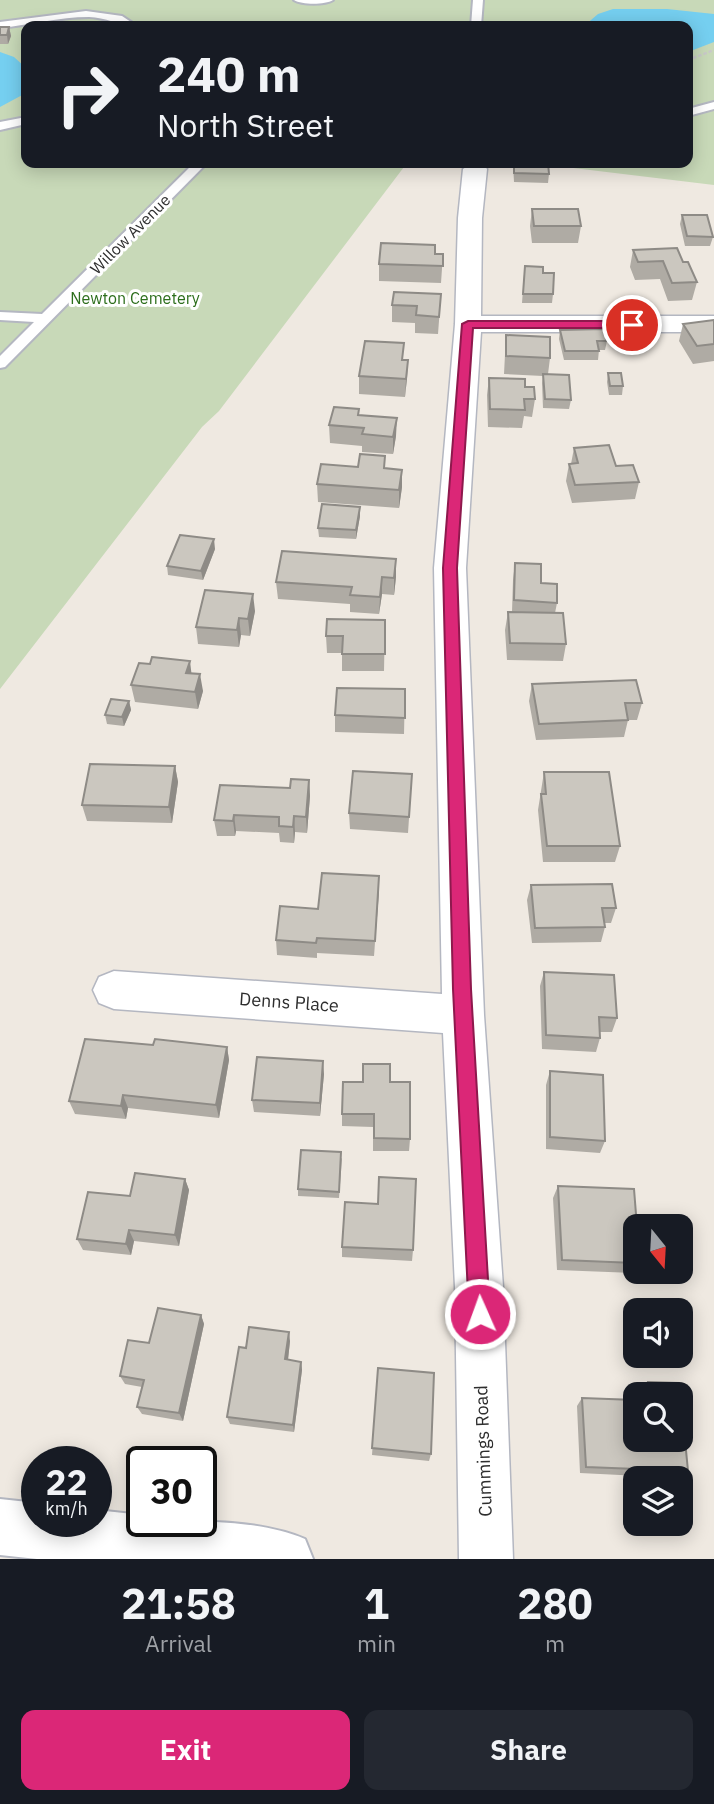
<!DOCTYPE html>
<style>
body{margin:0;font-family:"IBM Plex Sans",sans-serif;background:#242831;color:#f1f3f6;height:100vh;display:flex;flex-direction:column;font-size:26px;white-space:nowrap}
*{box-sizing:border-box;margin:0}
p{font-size:23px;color:#9ea1a6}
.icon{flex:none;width:38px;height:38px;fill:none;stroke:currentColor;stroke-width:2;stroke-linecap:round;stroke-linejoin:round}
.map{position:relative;height:1559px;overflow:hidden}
.panel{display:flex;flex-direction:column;background:#171b24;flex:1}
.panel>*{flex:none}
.top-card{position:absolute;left:21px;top:21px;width:672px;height:147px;border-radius:14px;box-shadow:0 4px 18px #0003;background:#171b24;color:#f1f3f6;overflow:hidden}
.needle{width:46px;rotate:162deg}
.fabs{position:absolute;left:623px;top:1214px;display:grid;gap:14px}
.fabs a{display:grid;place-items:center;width:70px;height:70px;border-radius:14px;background:#171b24;box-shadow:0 4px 18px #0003;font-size:35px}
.speed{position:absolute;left:21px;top:1446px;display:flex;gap:14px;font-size:35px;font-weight:700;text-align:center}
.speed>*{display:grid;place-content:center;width:91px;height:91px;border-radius:50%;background:#171b24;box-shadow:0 4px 18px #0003;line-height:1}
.speed small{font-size:18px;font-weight:400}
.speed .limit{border:4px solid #111;border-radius:10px;background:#fff;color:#111}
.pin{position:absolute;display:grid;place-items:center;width:60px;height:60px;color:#fff;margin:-30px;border:4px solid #fff;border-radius:50%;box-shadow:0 2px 7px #0007}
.me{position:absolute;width:77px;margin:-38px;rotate:358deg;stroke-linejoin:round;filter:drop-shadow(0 0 5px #0008)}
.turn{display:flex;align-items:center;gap:24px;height:147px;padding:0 21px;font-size:32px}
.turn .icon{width:91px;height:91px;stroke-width:2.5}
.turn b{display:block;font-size:49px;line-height:60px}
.eta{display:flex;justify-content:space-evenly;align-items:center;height:119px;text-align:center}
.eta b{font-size:42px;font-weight:700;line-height:49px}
.action{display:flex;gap:14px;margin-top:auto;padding:14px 21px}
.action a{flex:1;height:80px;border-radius:14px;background:#db2777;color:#fff;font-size:28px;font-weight:700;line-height:80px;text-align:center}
.action a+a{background:#242831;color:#f1f3f6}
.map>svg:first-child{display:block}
.cemetery{fill:#c8d9b8}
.water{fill:#75cff0}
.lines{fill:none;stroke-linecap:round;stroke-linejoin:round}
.service-casing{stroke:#b4b7c1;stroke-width:4}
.minor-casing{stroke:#b4b7c1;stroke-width:3}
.tertiary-casing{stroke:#b4b7c1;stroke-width:4}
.path{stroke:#c9c9c9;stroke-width:2.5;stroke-dasharray:3.5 2;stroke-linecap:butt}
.service{fill:#fff;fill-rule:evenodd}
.minor{fill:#fff;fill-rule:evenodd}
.tertiary{fill:#fff;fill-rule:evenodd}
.wall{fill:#afaba4}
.shaded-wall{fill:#8e8b86}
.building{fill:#cbc7bf;stroke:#8e8b86;stroke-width:2}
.route{fill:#db2777;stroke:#8e194d;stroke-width:2}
.labels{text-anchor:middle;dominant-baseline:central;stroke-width:6;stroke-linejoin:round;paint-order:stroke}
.far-street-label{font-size:16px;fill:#2e2e2e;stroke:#fff}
.far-park-label{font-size:16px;fill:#2c6e1b;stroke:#fff}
.street-label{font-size:18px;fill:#2e2e2e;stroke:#fff}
</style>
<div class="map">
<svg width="714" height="1559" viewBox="0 0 714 1559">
<rect width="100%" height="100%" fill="#efe9e1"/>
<!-- cemetery -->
<path class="cemetery" d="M0,0h714v185l-182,-22h156v-137h-662v137h381l-188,248 -17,16 -202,262z"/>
<!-- water -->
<path class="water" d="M613,9h54l47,5v28l-26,10v-26h-104l14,-12z
M0,52l14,5 12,11v25l-26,14z"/>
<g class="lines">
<defs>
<path id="service" d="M294,0h39c-8,5 -31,5 -39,0z
M473,0h10l-2,26h-10z
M86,11l36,5 15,10c-16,1 -31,-9 -48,-9 -30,0 -60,8 -89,11v-6z
M714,102v7l-26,7v-7z
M26,117v7l-26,6v-8z
M194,163h13l-202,204 -5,1v-12l34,-34 -34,-2v-8l42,2z"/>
<path id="minor" d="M472,163l11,1 4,5 -5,49 -1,98h233v16h-233l-15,236 18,447 19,272 10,272h-54l-4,-272 -12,-254 -329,-24 -15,-6 -6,-13 6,-13 15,-6 328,23 -8,-426 21,-244 3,-106 5,-49z"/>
<path id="tertiary" d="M0,1499l37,4v18h59v-11l46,5v6c51,0 116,-2 163,18l8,20h-276l-37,-4z"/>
</defs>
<!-- service casing -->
<use href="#service" class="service-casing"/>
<!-- minor casing -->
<use href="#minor" class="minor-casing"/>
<!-- tertiary casing -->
<use href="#tertiary" class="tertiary-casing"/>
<!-- path -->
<path class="path" d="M688,60l26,-10"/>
<!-- service -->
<use href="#service" class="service"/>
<!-- minor -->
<use href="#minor" class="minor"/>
<!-- tertiary -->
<use href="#tertiary" class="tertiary"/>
</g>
<!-- wall -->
<path class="wall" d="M0,27h9l2,9 -3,8h-8z
M513,163h35l1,11 -1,9 -34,-1z
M532,209l49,17 -3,17h-46l-2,-17z
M682,215l31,22 -3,9h-25l-5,-22z
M633,250l50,12 14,20 -5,18 -24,1 -8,-22 -25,1 -5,-13z
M435,254h8l-2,29 -62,-2v-17z
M543,273l10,21 -1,9h-30l2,-28z
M441,294l-3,40 -23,-1v-10l-23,-1v-17z
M714,320v41l-21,3 -14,-23 4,-17z
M560,330l47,11 -2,9h-6l-1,10h-34l-5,-21z
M506,335l44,23 -2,16 23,26 -2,9 -26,-1 -1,-25 1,-7 -39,-2z
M404,360l3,18 -2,19 -46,-3v-18z
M608,373l15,13 -1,9h-13l-2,-13z
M489,378l36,9 10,12 -3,18 -8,-1 -2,12 -34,-1 -1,-32z
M359,416l37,20 -3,18 -31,-2v-6l-32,-3 -1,-18z
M574,448l42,18 23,16 -4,17 -63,4 -6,-22 3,-17h2z
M385,468l17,19 -3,21 -81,-6 -1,-18z
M360,516l-4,23 -37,-2 -1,-9z
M215,549l-12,31 -35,-5 -1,-9z
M515,563l26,20 16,20 -2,10 11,31 -3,17 -56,-1 -2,-30 3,-18h4l1,-32z
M396,577l-2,18 -12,-1 -3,20 -29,-2v-8l-72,-5 -2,-17z
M255,611l-5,25 -9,-1 -2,12 -41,-3 -2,-17z
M385,620l-1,51h-42v-18h-15l-1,-17z
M192,674l11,17 -5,18 -63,-7 -4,-17z
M532,684l110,19 -5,17h-9l-4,17 -88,3 -7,-39z
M405,689l-1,45 -69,-2v-17z
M129,701l2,9 -7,16 -17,-2 -2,-9z
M175,766l3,16 -6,41 -85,-2 -5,-16z
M544,772l76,74 -5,16h-72l-5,-52z
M412,774l-4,59 -58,-4 -1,-16z
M309,780l1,16 -3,37 -12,-1 -1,11 -14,-1 -1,-9 -43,-2 -1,5h-18l-3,-16z
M379,876l-5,80 -57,-3v5l-40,-3 -1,-15 42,-31z
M531,885l85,23 -5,15h-6v4l-4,15 -69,1 -5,-43z
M544,972l73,46 -5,14h-12v6l-4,14 -54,-3 -2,-63z
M153,1045l74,2 2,13 -10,58 -91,-10 -2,11 -51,-5 -6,-13z
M550,1071l55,70 -5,12 -54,-4v-64z
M324,1074l-4,42 -66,-4 -2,-12z
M390,1082l20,57 -1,12h-36v-24l-31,-1v-12z
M342,1158l-3,40 -41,-2v-7z
M185,1179l4,11 -10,56 -45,-5 -3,14 -48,-5 -6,-11 53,-43z
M558,1186l77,77 -1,10 -77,-3 -4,-72z
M378,1204l35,46 -1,11 -70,-4v-10z
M201,1315l3,9 -21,97 -41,-7 -5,-7 5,-20 -17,-3 -5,-8 29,-33z
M290,1341l-2,19 13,2 1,8 -8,62 -64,-8 -3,-7 19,-69z
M378,1368l53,86 -2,7 -57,-6z
M648,1382l32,13h-38l-1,-4z
M582,1398l106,73 -8,7 -100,-5 -3,-67z"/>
<!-- shaded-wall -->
<path class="shaded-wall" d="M9,27l2,9 -3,8 -1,-9z
M408,360l-1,18 -2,19 1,-18z
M397,418l-1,18 -3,18v-17z
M402,470v17l-3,21v-18z
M360,507v9l-4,23v-9z
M214,539l1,10 -12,31 -2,-9z
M396,559v18l-2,18v-17z
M382,577v17l-3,20 1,-17z
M253,594l2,17 -5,25 -2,-17z
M239,618l2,17 -2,12 -2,-17z
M190,661l2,17 -6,-5z
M200,674l3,17 -5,18 -3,-17z
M129,701l2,9 -7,16 -2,-9z
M175,766l3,16 -6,41 -3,-16z
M309,780l1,16 -3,37 -1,-16z
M234,815l2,16 -1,5 -2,-15z
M294,816l1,16 -1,11 -1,-16z
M379,876v16l-5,64 1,-15z
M227,1047l2,13 -10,58 -3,-13z
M323,1061l1,13 -4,42v-13z
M123,1095l5,13 -2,11 -5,-13z
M185,1179l4,11 -10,56 -4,-11z
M129,1230l5,11 -3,14 -5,-11z
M201,1315l3,9 -21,97 -4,-8z
M289,1332l1,9 -3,27 -2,-9z
M301,1362l1,8 -8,62 -1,-7z"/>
<!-- building -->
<path class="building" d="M0,27h9l-2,8h-7z
M514,163h34l1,11 -35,-1z
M532,209h46l3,17h-47z
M682,215h25l6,22 -26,-1z
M381,243l54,2v9h8v12l-64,-2z
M677,248l6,14h5l9,20 -25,1 -9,-22 -25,1 -5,-12z
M525,266l18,1v6h11l-1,21h-30z
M394,292l47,2 -2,23 -23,-2 1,-9 -25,-1z
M714,320v24l-17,2 -14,-22z
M604,329l3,12h-10l2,10h-34l-5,-21z
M506,335l44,2v21l-44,-2z
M365,341l39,2 -2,17h6l-2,19 -47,-3z
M608,373h13l2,13h-13z
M543,374l26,1 2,25 -26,-1z
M489,378l36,1v8h9l1,12h-11l1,11 -35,-1z
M334,407l25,2 -1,6 39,3 -4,19 -31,-3 2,-6 -35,-3z
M609,445l7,21 17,-1 6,17 -64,3 -6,-21 9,-1 -4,-15z
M360,454l25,2 -1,12 18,2 -3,20 -82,-6 4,-20 37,3z
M322,504l38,3 -4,23 -38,-2z
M180,535l34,4 -13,32 -34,-5z
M282,551l114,8 -2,19 -12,-1 -2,20 -30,-2 2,-8 -76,-5z
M515,563l26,1v19l16,1v19l-43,-3z
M205,590l48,4 -5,25 -9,-1 -2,12 -41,-3z
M508,612l55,1 3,31 -56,-1z
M327,619l58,1v34h-43l1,-18h-17z
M152,657l38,4 -4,12 14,1 -5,18 -64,-7 8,-22 11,1z
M636,680l6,23h-17l3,17 -89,4 -7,-40z
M337,688l68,1v29l-70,-3z
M111,699l18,2 -7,16 -17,-2z
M90,764l85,2 -6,41 -87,-2z
M353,771l59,3 -3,43 -60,-4z
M544,772h65l11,74h-73l-6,-52h5z
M291,779l18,1 -3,37 -12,-1 -1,11 -14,-1v-9l-45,-2 -1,6 -19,-1 6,-35 70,3z
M322,873l57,3 -4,65 -58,-3 -1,5 -40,-3 4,-34 38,3z
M612,884l4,24h-14l3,19 -70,1 -4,-43z
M544,972l70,3 3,43 -18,-1 1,21 -54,-3z
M85,1039l68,6 2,-6 72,8 -11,58 -93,-10 -2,11 -52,-5z
M257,1057l66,4 -3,42 -68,-3z
M363,1064h27v18h20v57l-36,-1v-24h-32l1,-32h20z
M550,1071l53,4 2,66 -55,-4z
M301,1150l40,2 -2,40 -41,-3z
M135,1173l50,6 -10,56 -46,-5 -3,14 -49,-5 11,-47 42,4z
M379,1177l37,2 -3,71 -71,-3 3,-45 33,2z
M558,1186l76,3 3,38h-2v36l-73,-3z
M158,1308l43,7 -22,98 -42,-6 7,-27 -24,-4 8,-36 21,3z
M249,1327l40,5 -4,27 16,3 -8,63 -66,-8 12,-70 7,1z
M378,1368l56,5 -3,81 -59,-6z
M648,1382l31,1 1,12h-31z
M582,1398l53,2v40h46v-41l7,72 -102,-4z"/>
<!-- route -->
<path class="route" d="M468,321h164l6,4 -6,3h-159l-16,240 14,421 19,325 -3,7 -7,3 -8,-3 -3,-7 -16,-325 -10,-421 19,-244z"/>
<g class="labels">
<!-- far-street labels -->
<g class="far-street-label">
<text transform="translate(130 234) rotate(-45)">Willow Avenue</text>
</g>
<!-- far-park labels -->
<g class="far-park-label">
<text x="135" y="298">Newton Cemetery</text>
</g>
<!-- street labels -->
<g class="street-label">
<text transform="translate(289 1002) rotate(4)">Denns Place</text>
<text transform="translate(483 1451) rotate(-92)">Cummings Road</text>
</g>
</g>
</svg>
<div class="fabs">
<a><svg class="needle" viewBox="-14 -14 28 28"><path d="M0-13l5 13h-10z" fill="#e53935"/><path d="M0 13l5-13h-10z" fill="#9ea1a6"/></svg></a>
<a><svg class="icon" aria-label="sound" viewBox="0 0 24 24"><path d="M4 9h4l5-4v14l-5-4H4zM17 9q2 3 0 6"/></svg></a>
<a><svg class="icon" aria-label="search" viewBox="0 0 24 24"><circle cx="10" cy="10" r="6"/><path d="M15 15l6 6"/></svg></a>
<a><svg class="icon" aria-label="layers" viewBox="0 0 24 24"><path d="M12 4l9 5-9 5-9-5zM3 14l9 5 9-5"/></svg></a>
</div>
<div class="speed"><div>22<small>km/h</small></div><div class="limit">30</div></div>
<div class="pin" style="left:632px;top:325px;background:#d93025"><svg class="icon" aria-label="arrive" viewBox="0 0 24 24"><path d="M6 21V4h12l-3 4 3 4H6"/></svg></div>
<svg class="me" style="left:480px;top:1314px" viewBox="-20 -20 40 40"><circle r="17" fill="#db2777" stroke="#fff" stroke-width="3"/><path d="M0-11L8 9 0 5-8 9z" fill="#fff"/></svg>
<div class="top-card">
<div class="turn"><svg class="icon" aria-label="right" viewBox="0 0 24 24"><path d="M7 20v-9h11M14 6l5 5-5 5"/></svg><div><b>240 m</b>North Street</div></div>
</div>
</div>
<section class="panel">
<div class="eta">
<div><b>21:58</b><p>Arrival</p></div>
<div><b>1</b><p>min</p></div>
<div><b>280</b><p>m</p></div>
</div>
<div class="action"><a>Exit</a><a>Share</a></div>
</section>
